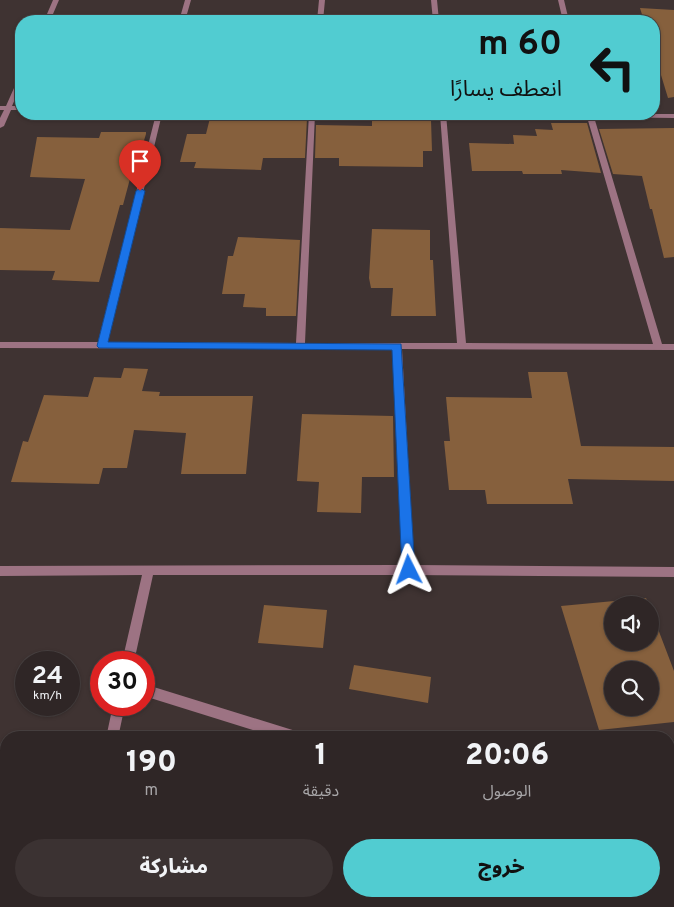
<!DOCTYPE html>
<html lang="ar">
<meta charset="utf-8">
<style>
body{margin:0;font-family:Overpass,"Noto Sans Arabic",sans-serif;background:#3b3232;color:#f1f3f6;direction:rtl;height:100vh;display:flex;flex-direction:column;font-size:19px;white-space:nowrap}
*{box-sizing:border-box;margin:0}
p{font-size:16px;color:#a7a5a7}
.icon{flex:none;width:28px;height:28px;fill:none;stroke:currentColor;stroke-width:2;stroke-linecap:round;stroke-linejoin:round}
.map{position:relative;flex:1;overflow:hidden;direction:ltr}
.details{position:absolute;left:0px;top:731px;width:675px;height:176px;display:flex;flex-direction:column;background:#2f2626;border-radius:20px 20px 0 0;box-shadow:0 1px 4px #0004,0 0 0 1px #4a4343;direction:rtl}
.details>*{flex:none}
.top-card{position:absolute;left:15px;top:15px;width:645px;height:105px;border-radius:20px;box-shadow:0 1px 4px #0004,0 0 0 1px #4a4343;direction:rtl;background:#51ccd1;color:#111;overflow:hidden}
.controls{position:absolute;left:604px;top:596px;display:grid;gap:10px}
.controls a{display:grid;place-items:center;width:55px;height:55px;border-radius:50%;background:#2f2626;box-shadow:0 1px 4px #0004,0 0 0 1px #4a4343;font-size:25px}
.speed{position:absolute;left:15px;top:651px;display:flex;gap:10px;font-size:25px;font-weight:700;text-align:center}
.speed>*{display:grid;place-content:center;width:65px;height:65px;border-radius:50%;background:#2f2626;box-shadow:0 1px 4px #0004,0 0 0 1px #4a4343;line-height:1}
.speed small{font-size:12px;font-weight:400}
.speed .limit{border:8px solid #d22;background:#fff;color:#111}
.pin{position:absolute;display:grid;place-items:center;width:42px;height:42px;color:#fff;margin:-51px -21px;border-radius:50% 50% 50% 0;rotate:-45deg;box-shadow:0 0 5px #0007}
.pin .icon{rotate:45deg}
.me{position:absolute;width:55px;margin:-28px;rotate:357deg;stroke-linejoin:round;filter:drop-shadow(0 0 4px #0008)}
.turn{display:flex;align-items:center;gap:18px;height:105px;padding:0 15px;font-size:22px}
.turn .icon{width:65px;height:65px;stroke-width:2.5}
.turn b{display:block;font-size:35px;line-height:42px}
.eta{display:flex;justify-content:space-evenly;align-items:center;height:85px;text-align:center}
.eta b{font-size:30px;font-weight:800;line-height:35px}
.primary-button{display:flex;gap:10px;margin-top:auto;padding:10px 15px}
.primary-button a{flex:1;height:58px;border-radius:30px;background:#51ccd1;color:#111;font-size:20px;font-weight:800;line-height:58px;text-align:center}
.primary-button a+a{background:#3b3232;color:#f1f3f6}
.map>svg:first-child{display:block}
.building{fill:#86603d;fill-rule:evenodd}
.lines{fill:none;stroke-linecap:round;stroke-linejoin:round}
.minor{fill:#9d7383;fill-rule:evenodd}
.route{fill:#1a73e8;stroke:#114b97}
</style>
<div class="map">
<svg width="674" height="907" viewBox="0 0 674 907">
<rect width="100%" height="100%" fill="#3f3332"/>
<!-- building -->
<path class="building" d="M640,8l34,2v87l-6,1 -14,-46v-31h-10z
M210,118l43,2 54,-2 -2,40h-42l-2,12 -67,-2 2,-6h-16l7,-28h19z
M372,120h59l1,31h-9v16l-84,-1v-8h-24l1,-33 56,1z
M551,123h36l14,50 -40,-3 1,4h-39l-1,-3h-50l-3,-28 45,1 -1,-9 24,1 -2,-7 18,1z
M674,128v129l-10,1 -12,-49h-2l-8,-33 -29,-2 -14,-45z
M101,132h45v2l-8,26h-3l-12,45h-3l-21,77 -47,-2 3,-9 -55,-1v-42l70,2 15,-51 -55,-2 7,-40 62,1z
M372,229l58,1v30h3l3,56h-45l2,-28h-22l-2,-10z
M238,237l62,3 -4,76h-30v-8l-23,-1 2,-13h-23l6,-38h5z
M124,368l24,1 -6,22 18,1 -1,4h94l-7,78h-65l5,-41 -52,-3 -7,38h-24l-4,16 -88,-2 12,-41 5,1 16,-47 44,2 6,-20 27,1z
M528,372h39l14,74 93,1v34l-106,-2 5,25h-86l-2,-14h-36l-5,-49h6l-4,-44 86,1z
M302,414l91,2 1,61h-32l-1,36 -44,-1 2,-30 -22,-1z
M646,598l3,7h-37v37h38v-34l24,63v51l-75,8 -38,-124zM612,670h38v38h-38z
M264,605l63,5 -4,38 -65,-5z
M354,665l77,12 -3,26 -79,-14z"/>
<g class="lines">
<!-- minor -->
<path class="minor" d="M53,0h6l-9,21h-6z
M185,0h6l-6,21h-6z
M319,0h6l-2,21h-6z
M431,0h6l2,21h-6z
M558,0h6l5,21h-6z
M21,77v9l-9,20h9v4h-10l-7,16 -4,2v-10l4,-8h-4v-4h6l12,-27z
M156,114h6l-55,228 189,1 13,-229h6l-10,229h152l-17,-229h6l20,229 187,1 -66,-227 -40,-1 -3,-2h130v4l-80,-1 68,227h12v6l-272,-1 12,216 260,2v10l-265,-2h-256l-19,87h-12l20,-87 -142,1v-10l403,-1 -10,-216 -393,-1v-6h98z
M144,684l155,48 4,2 2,4h-27l-134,-42z
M113,705h12l-7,33h-12z
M669,841l5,1v14l-5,-1z
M73,901h14l-1,6h-14z"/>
</g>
<!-- route -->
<path class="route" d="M140,188l5,3 -37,151 293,2 14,226 -2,3 -4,2 -5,-2 -2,-3 -10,-220 -293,-2 -2,-2 39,-155z"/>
</svg>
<div class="controls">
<a><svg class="icon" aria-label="sound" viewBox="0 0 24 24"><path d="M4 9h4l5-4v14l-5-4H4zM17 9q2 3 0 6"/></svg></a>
<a><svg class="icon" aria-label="search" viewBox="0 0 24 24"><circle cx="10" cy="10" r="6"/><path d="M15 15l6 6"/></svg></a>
</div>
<div class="speed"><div>24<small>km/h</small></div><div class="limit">30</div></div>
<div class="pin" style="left:140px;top:191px;background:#d93025"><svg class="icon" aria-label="arrive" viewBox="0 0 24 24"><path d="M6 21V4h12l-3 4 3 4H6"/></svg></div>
<svg class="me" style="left:409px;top:570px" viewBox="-20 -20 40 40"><path d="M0-17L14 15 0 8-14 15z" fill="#1a73e8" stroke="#fff" stroke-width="4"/></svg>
<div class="top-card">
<div class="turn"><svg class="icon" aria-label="left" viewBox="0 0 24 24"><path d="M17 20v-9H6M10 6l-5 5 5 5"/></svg><div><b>60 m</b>انعطف يسارًا</div></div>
</div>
<section class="details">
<div class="eta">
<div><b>20:06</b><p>الوصول</p></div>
<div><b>1</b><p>دقيقة</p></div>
<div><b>190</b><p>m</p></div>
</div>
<div class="primary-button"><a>خروج</a><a>مشاركة</a></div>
</section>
</div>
